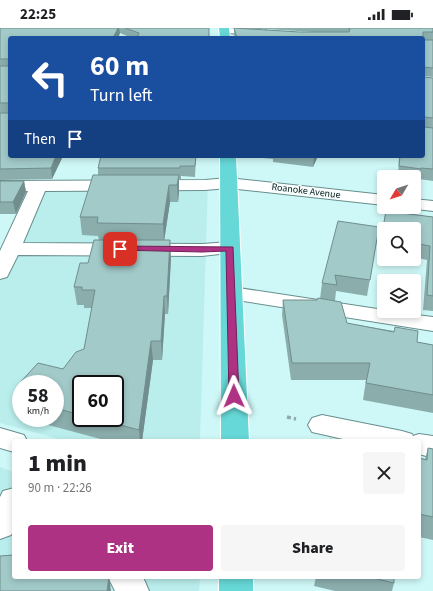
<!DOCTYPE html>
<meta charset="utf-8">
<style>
body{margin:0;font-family:"Source Sans 3",sans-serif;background:#f6f6f6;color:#202124;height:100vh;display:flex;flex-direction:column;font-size:15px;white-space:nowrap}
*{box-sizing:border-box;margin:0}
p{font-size:13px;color:#757577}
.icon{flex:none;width:22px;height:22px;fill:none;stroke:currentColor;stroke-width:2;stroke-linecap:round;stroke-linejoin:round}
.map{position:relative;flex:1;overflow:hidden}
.details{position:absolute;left:12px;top:411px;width:409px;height:140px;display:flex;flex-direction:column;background:#fff;border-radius:4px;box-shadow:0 2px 6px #0003}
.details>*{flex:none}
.banner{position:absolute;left:8px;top:8px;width:417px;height:122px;border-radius:4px;box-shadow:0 2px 6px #0003;background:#1a4fa0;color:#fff;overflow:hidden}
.needle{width:26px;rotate:231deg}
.fabs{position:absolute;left:377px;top:142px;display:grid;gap:8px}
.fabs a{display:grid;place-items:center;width:44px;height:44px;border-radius:4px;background:#fff;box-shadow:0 2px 6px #0003;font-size:20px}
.speed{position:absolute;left:12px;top:347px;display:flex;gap:8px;font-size:20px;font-weight:700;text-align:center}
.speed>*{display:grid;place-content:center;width:52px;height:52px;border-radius:50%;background:#fff;box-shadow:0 2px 6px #0003;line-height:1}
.speed small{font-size:10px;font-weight:400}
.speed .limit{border:2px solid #111;border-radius:6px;background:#fff;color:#111}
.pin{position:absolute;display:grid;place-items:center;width:34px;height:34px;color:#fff;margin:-17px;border-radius:8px;box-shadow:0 2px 6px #0006}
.me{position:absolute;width:44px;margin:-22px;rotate:359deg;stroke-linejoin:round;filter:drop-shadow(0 0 3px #0008)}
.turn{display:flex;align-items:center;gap:14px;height:84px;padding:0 16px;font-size:18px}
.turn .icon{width:52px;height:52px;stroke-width:2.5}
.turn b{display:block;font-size:28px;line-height:34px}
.then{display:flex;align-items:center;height:38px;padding:0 16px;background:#0003;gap:8px;font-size:15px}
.round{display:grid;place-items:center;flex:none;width:42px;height:42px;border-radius:4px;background:#f6f6f6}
.headline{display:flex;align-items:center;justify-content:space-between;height:68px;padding:0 16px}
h1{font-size:24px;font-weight:800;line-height:30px}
.cta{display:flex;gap:8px;margin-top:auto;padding:8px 16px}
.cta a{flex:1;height:46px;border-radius:4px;background:#ae3284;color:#fff;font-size:16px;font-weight:800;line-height:46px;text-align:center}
.cta a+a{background:#f6f6f6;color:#202124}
.status{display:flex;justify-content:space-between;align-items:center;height:28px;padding:0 20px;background:#fff;direction:ltr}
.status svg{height:11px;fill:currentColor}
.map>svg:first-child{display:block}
.built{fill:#baeeec;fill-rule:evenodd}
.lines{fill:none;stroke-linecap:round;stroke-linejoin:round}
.minor-casing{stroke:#678e8d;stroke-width:2}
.major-casing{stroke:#fff;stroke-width:2}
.path{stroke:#8bacab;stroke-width:3.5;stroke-dasharray:4 3;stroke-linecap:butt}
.minor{fill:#fff;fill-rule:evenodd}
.major{fill:#66d8d7;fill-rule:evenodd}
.wall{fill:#8baead;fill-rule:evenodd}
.shaded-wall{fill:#718d8d}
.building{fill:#a2cac9;stroke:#718d8d}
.route{fill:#ae3284;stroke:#712056}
.labels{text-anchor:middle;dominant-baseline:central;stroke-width:3;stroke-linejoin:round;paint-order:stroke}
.far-street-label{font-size:10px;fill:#0c1c1c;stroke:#f5fefd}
</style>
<div class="status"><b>22:25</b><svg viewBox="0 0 49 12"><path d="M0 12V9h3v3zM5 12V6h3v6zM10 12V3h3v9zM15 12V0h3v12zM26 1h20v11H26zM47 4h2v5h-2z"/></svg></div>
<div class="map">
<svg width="433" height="563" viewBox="0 0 433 563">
<rect width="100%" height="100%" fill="#cef8f7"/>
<!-- built -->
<path class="built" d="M208,154l-8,259h-134l-66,-18v-168l36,-72zM21,356h34v34h-34zM81,356h34v34h-34z
M0,439l14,5v105h186l-1,14h-199z"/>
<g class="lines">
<defs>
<path id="minor" d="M222,0l42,1 5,3 -5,3 -39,-2 -3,-1 -2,-2z
M228,150l156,17v10l-156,-17 -23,2 -160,1 -22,52 179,1 28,-2 7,2 3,4 -3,4 -35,4 -184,-1 -11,22 -7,2v-28l28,-60h-28v-10l205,-1z
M414,171l19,2v10l-25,-3 6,-1z
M232,259l152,23v1l49,6v14l-209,-33 -3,-5 3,-5z
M322,387l80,16 10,3 1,2 6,-2 14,2v22l-14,-4v-13h-67l-40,-9 -4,-7 4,-7z
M0,400l24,7 3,6h-13v11l-14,-4z
M14,460v42l-3,5 -11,4v-42l3,-6z
M108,549h35l6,14h-34z"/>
<path id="major" d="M219,0h10l1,10h-10z
M220,128h16l13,285h-28z
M219,549h34v14h-34z"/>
</defs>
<!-- minor casing -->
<use href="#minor" class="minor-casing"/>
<!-- major casing -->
<use href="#major" class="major-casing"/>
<!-- path -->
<path class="path" d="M287,389l9,2"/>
<!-- minor -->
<use href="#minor" class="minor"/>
<!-- major -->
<use href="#major" class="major"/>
</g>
<!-- wall -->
<path class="wall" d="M0,0h209v10h-77l-12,-5 -2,5h-108v118h53l-11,23 -52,1v-67h9h-9z
M234,0l65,4h15l-66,-4h185v49l-10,-1v1l10,1v103l-14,-2v1l-5,-1v-2h-16l1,-21h24v-118h-188l-1,-3z
M196,128l-1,21 -14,-1v3h-2v13l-1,10h-8l-6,38 7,17 -3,57h-3l-3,46h-9l-11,81h-34l-82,-22v-1h29v-34h-34v20l-4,-18 46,-17 21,-20 8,-41h-8v-3h-7l-3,-18 14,-24 11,-23 -1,-4 -16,-1 -2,-18 18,-42v-7zM81,356l34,34h-34z
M263,128h55l-5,11 -40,-5v-3l-10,-1z
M0,153h24l2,11 -10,22h-16z
M386,183l47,6v94l-10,-1 4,-50 -13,-3v-28h-30v24l-6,-1z
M379,199l-12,69 -31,-5 -1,10 12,22 47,8 1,-4 22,15 16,3v68l-70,-13 3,-20h-75l-9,-65 1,-15h34l3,-1 2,-16z
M428,420l5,1v91l-14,-3v-79l6,1z
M316,549h78v6l-2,8h-57l-21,-5z"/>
<!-- shaded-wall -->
<path class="shaded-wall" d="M118,0h1l1,5 -2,5h-5z
M56,128h7l-11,23 -1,-11z
M314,128h4l-5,11z
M179,147v17l-1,10 -1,-17z
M24,153l2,11 -10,22 -3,-12z
M169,157l1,17 -6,40 -1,-18z
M170,212l1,17 -3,57 -1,-18z
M164,268l1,18 -3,46 -1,-19z
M151,313l2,19 -11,81h-2l-1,-11z
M109,549l2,14h-4z"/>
<!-- building -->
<path class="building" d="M0,0h118l-5,10h-103v118h46l-5,12 -51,1v-56h9v-10h-9v-37h10v-7h-10z
M125,0h84v10h-72l2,-5z
M234,0l65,4h50l1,-3 -2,-1h85v4h-10v8h10v28l-10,-1v10l10,1v40l-9,-1v10l9,1v41l-12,-1v1l-22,-3 1,-10h23v-118h-186z
M101,128h95l-1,10h-15v2h-82z
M93,147h86l-2,10h-8l-6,39 -66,-1 1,-6h-18z
M0,153h24l-11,21h-13z
M386,183l47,6v79l-6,-1 3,-49 -16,-3v-14h-30v10l-3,-1z
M338,193l41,6 -9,53 -35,-5 2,10 -15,-2z
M94,212h76l-3,56h-3l-3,45h-10l-12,89 -45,-12h21v-34h-34v31l-26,-7v-24h-34v3l-4,-1 21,-23 25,6 13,-17 8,-3 11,-59h-13v-3h-8l6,-24h8z
M318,270l23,4 6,21 47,9 1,-5 23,4 -1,11 16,3v50l-67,-12 4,-20h-78l-9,-63h34z
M330,411l8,2h-8z
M428,420l5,1v68l-14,-3v-56l8,2z
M14,527v22h95l-2,14h-107v-35z
M369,549h25v6z"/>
<!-- route -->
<path class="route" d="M120,218l113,1 6,149 -1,3h-8l-1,-3 -3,-145 -24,1 -85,-2 -1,-1z"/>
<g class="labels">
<!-- far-street labels -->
<g class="far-street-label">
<text transform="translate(306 163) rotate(7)">Roanoke Avenue</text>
</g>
</g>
</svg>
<div class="fabs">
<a><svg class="needle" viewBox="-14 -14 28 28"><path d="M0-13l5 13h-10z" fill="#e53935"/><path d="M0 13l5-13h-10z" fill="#757577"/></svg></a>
<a><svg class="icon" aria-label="search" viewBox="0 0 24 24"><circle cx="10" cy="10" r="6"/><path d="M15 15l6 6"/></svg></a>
<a><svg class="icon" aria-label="layers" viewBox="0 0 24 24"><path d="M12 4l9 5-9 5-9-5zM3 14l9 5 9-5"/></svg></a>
</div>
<div class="speed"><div>58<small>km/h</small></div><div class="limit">60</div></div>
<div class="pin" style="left:120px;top:221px;background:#d93025"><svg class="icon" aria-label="arrive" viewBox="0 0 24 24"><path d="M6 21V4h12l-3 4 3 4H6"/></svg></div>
<svg class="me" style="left:234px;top:368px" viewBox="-20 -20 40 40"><path d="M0-17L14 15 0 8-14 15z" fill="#ae3284" stroke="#fff" stroke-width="4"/></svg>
<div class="banner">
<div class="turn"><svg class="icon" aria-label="left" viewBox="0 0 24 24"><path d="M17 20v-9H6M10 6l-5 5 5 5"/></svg><div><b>60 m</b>Turn left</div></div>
<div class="then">Then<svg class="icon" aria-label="arrive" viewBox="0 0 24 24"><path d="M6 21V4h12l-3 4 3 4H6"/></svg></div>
</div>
<section class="details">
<div class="headline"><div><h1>1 min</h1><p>90 m · 22:26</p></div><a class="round"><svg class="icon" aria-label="close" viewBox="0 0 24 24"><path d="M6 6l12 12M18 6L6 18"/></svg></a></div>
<div class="cta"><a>Exit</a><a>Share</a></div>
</section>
</div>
